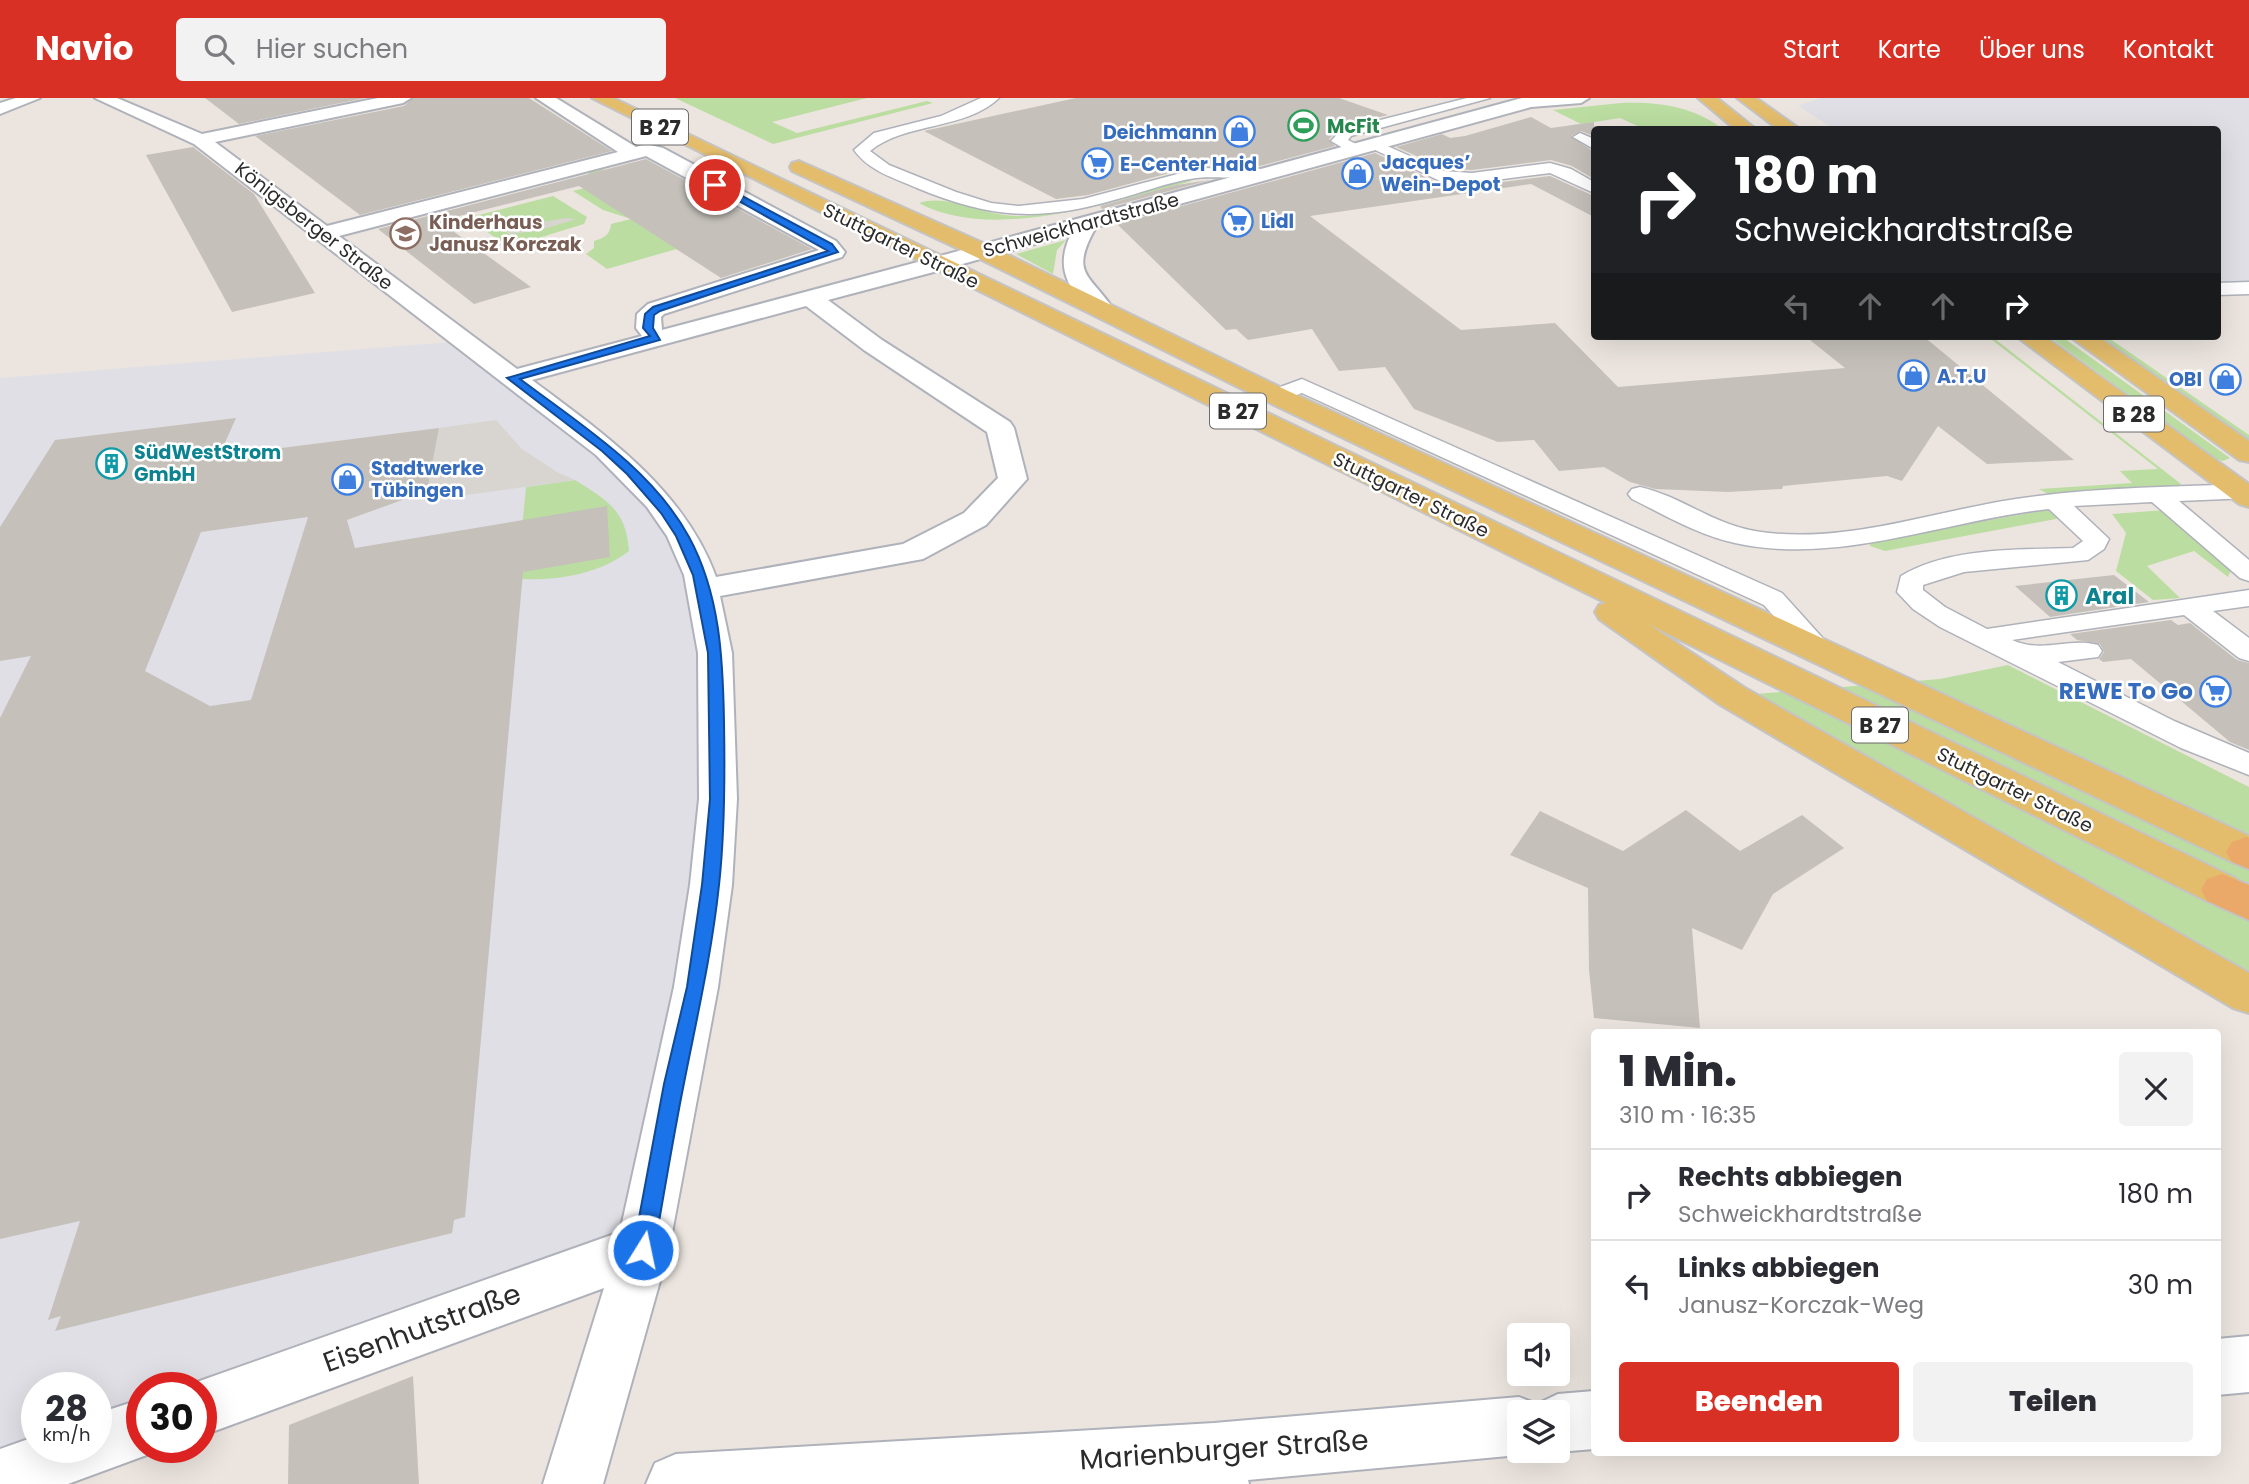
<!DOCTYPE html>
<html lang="de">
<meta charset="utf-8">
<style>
body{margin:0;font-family:Poppins,sans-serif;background:#f2f2f3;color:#2b2b33;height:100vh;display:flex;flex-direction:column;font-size:26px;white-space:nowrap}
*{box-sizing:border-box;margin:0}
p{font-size:23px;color:#7c7c81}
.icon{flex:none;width:38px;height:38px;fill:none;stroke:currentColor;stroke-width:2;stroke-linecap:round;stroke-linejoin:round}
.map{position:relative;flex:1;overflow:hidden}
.side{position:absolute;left:1591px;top:931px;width:630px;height:427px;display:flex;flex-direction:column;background:#fff;border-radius:7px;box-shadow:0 7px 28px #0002}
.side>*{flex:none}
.banner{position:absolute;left:1591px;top:28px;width:630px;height:214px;border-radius:7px;box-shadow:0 7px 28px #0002;background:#202124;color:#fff;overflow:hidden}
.controls{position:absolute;left:1507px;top:1225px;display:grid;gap:14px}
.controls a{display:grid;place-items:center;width:63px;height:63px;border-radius:7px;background:#fff;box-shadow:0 7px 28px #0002;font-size:35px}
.speed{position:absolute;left:21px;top:1274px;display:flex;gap:14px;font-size:35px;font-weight:700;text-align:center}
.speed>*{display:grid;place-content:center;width:91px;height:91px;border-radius:50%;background:#fff;box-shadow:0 7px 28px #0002;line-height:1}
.speed small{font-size:18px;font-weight:400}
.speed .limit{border:10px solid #d22;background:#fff;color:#111}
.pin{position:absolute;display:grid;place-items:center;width:60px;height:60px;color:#fff;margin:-30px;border:4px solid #fff;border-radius:50%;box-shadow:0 2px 7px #0007}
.me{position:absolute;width:77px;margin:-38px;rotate:10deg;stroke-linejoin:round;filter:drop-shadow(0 0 5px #0008)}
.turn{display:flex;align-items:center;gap:24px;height:147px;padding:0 28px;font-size:32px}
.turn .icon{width:91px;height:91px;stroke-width:2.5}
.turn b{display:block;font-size:49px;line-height:60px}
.lanes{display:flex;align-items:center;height:66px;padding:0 28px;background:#0003;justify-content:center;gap:35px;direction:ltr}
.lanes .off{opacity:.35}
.round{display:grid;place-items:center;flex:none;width:74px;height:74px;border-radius:7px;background:#f2f2f3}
.summary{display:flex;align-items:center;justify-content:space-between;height:119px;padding:0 28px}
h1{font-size:42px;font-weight:800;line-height:52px}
.cta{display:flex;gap:14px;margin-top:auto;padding:14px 28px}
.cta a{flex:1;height:80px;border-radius:7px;background:#d93025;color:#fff;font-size:28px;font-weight:800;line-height:80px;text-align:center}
.cta a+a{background:#f2f2f3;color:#2b2b33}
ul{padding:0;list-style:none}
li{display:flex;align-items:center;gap:21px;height:91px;padding:0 28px;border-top:2px solid #e1e1e2}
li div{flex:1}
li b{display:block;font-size:26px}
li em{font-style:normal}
header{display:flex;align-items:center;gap:42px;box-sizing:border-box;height:98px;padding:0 35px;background:#d93025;color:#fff}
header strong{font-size:33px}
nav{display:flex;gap:38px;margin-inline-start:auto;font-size:24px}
.search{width:490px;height:63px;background:#f2f2f3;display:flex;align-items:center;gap:18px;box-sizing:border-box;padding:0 24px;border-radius:7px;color:#7c7c81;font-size:26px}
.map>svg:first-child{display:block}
.industrial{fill:#e0dfe5}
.green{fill:#bbdda1}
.plaza{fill:#d8d5d1}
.building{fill:#c5c0ba;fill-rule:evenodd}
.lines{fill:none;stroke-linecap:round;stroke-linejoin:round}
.service-casing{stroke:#afb2ba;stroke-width:3}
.minor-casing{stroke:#afb2ba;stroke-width:4}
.secondary-casing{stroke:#afb2ba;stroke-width:4}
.primary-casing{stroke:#c4c4c4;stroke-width:4}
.trunk-casing{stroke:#c4c4c4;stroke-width:4}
.service{fill:#fff;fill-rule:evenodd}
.minor{fill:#fff;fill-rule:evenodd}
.secondary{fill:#fff;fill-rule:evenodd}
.primary{fill:#e4bd6c;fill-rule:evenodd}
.trunk{fill:#eaa969;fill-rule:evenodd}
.route{fill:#1a73e8;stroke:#114b97;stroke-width:2}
.labels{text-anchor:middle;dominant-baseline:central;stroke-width:5;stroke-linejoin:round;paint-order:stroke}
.far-leisure-label{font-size:19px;font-weight:bold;fill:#27864d;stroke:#fff;text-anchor:start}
.far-shop-label{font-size:19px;font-weight:bold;fill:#366cbe;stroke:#fff;text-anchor:start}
.far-education-label{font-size:19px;font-weight:bold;fill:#785e54;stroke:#fff;text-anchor:start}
.far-street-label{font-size:19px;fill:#2b2b2b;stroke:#fff}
.far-culture-label{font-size:19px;font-weight:bold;fill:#0d838f;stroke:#fff;text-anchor:start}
.shield{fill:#fff;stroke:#6b6b6b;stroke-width:2}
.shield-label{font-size:21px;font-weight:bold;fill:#2b2b2b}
.culture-label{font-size:23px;font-weight:bold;fill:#0d838f;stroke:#fff;text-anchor:start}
.shop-label{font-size:23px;font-weight:bold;fill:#366cbe;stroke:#fff;text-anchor:end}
.near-street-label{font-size:28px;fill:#2b2b2b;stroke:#fff}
</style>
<header>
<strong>Navio</strong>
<div class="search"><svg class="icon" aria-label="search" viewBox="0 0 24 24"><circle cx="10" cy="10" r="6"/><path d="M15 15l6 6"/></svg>Hier suchen</div>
<nav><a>Start</a><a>Karte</a><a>Über uns</a><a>Kontakt</a></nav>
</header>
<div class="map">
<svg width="2249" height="1386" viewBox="0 0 2249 1386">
<rect width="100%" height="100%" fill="#ece5df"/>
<!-- industrial -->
<path class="industrial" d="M1820,0h429v190l-32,1v-159l-383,-1 -36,-23z
M463,243l107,80 112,115 35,176 -74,537 -442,139h-59v40l-46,16v-56h-59v59l-37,32v-1101z"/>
<!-- green -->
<path class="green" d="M675,0h192l-95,24 25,11 130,-32 6,2 -160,41z
M1621,5c38,-1 71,3 102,26h-79l-24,-11 -39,6 -28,-14z
M601,70l108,64 6,6 -108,31 -21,-15 8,-6v-7c10,-3 16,-6 17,-17l20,-5 -28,-9 -30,-19 31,-8 -19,-12z
M1188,82l4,1c-77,20 -200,62 -273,22 32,-10 65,14 100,13 57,-1 114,-23 169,-36z
M553,98l34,21 -3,7 -75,23 -42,-29z
M1066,142l-9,10 -4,24 -37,-20z
M1987,238h4l190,148 -4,4 -125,8 -13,-7 93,-6 -12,-12 38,-2z
M2048,238h13l169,122 -7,3 -7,-2z
M2098,238h8l143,99v5z
M575,382c33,21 51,30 54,71 -31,24 -74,30 -112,28l9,-92z
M2047,412l14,8 -176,33 -15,-5v-4l6,-2z
M2166,412l66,57 -4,10 -34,-26 -47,15 33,32 -27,2 -37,-29 10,-38 -14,-19z
M2008,567l241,122v211l-517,-302 208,-17z"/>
<!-- plaza -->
<path class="plaza" d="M565,120l11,1 -39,12 -28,3 -6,-4z
M496,322l26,29 35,23 18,8 -151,21 15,-73z"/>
<!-- building -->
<path class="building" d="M205,0h160l-126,26z
M413,0h116l83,53 -252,64 -105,-79 149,-30z
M1076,0h263l49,17 -48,12 -11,12 6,7 -75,20 -61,-1 -111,30 -32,4 -132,-68z
M1531,19l20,11 43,-6v14l-13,-5 -10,5 23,16v27l-22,-13 -21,-6 -79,10 -28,-2 -48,-21 46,-13 8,4 15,-2z
M193,49l61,47 61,99 -83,19 -86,-157z
M1375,55l65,31 32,2 78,-10 44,20v21l-63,-33 -221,32 151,114 94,-7 63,64 227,-19 -40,-32h118l151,124 -87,4 -49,-38 -36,55 -15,-5 -104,10 -1,3 -54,3 -73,-3 -25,-7 -26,-15 -45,4 -25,-31 -36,2 -84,-33 -29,-42 -46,4 -27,-42 -64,11 -12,-11 -10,1 -109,-106z
M646,61l166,90 -91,29 -142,-92 -140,35 92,66 -57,17 -96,-75z
M1210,82l-108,29 -2,-3 76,-21z
M236,320l-17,38 220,-28 -12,63 -80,29 8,28 252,-42 3,51 -87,15 -58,645 -11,3 -2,13 -397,98 6,-15 -13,4 32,-99 -80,18v-521l31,-62 -31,5v-134l55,-87zM308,419l-57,183 -41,6 -65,-35 56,-139z
M2114,477l35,27 -99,15 -35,-31z
M2171,522l7,5 12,-2 47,37 12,3v87l-19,-8 -99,-83 -28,3 -4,-3 5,-7 -4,-8 -23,-4 -7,-6z
M1686,712l54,41 62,-36 42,33 -71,46 -31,56 -50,-22 8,100 -106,-10 -5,-48 -1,-82 -78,-33 30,-44 83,40z
M413,1278l6,108h-131l1,-59z"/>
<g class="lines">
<defs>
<path id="service" d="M981,0h18c-33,32 -94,24 -129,53l19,14 67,27 35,11 28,3 64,-7 117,-31 66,1 8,5c-8,8 -62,1 -78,4 -28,4 -55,15 -82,22 -75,22 -125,18 -197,-12 -23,-10 -48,-17 -63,-38l20,-17 67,-17z
M1467,0h23l-139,38 -3,4 12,6v6h-10l-19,-11 10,-11z
M1580,35l14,6v10l-21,-12z
M1374,42l69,31 29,2 78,-10 21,6 23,13v11l-44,-20 -78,10 -32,-2 -71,-34v-6z
M2249,184v12l-32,1v-12z
M1302,281l480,214 55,61 -4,6 -10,3 -10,-3 -49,-55 -462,-212 -25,9 -11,-6 3,-5z
M2249,386v14l-70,3 70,59v21l-9,-3 -88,-76 -78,4 35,33 -5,10 -16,11 -124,12 -41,13v5l22,17 42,22 262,-39v16l-36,5 36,27v23l-10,-3 -55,-43 -172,25c32,14 55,-3 86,5l4,6 -4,6 -40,5 116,59 75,32v22l-68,-27 -241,-121 -27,-18 -16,-17 4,-16c48,-29 117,-26 172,-28l10,-7 -34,-32c-103,11 -210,57 -314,34 -37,-8 -70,-28 -103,-44l-4,-5 4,-5 8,-2c47,11 75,41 129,46 83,9 166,-22 247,-34 77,-12 155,-12 233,-15z"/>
<path id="minor" d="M16,0h24l-40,16v-11z
M95,0h22l85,36 176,-36h33l-8,5 -188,39 112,84 291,-74 -82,-54h20l80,49 10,-3 17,4 173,93 9,11 -3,5 -178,57 -3,3 1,13 267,-71h16l3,5 -3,5 -117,31 54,40 128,82 4,6 13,51 -41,46 -63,34 -203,37 12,57 5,146 -5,86 -14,102 -49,262 -66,235h-60l61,-196 -403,148v-48h-21l440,-156 54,-245 16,-102 9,-86 -1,-146 -14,-78 -17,-39 -20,-29 -51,-52 -402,-311zM646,58l173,94 -171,54 -11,10 -1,14 6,8 -125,33 -178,-133zM806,208l58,44 123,82 11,46 -34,35 -61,31 -187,33c-32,-88 -112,-143 -184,-197z
M2249,1238v56l-32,3v-56z
M1594,1293v58l-36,3 -3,-1h3v-39h-39v39h11l-11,4 -271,25 1,4h-603l9,-21 21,-9 538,-31 305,-26 18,7 21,-10z
M142,1301v48l21,2 -95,35h-68v-35l37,-13v11h59v-33z"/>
<path id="secondary" d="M1522,0h67l-8,5 -50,4 -435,120c-26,46 -8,46 16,80l-4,5h-16c-25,-24 -37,-45 -21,-78l-134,37 -11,-7 3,-5z"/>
<path id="primary" d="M592,0h21l1624,781 6,11 -6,11 -15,5 -15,-5 -559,-277 97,64 504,285v40l-16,-5 -514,-304 -120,-85 -4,-7 4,-7 7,-2z
M1698,0h19l40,32h-21z
M1737,0h19l45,32h-22z
M799,63l193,86 294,143 963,446v30l-17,-4 -964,-460 -292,-145 -184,-86 -2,-4 2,-4z
M2016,238h28l205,148v23l-10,-3z
M2069,238h28l152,105v21l-10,-2z"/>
<path id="trunk" d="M2246,739l3,1v31l-17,-7 -6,-10 6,-10z
M2222,776l27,11v35l-42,-19 -6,-11 6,-11z"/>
</defs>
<!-- service casing -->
<use href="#service" class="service-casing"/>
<!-- minor casing -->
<use href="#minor" class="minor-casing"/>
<!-- secondary casing -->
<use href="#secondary" class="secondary-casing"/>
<!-- primary casing -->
<use href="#primary" class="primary-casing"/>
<!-- trunk casing -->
<use href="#trunk" class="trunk-casing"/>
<!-- service -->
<use href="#service" class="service"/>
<!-- minor -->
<use href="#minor" class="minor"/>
<!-- secondary -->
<use href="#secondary" class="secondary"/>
<!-- primary -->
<use href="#primary" class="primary"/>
<!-- trunk -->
<use href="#trunk" class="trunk"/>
</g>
<!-- route -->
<path class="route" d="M712,85h6l114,61 6,8 -178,59 -6,4 -1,13 7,12 -140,39c61,46 132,90 169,158 31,57 34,122 35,185 1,55 1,109 -5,163 -7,67 -22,132 -35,198 -11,55 -20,111 -30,167l-3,7 -8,3 -7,-3 -3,-7 31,-166 23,-97 15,-102 8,-86 -2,-146 -15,-78 -17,-39 -15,-23 -34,-39 -25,-23 -95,-73 143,-42 -7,-8 2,-14 8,-7 175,-56 -116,-65z"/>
<!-- icons -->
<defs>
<symbol id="stadium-ring" viewBox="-11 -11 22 22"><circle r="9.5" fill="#fff" stroke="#2e9e5b" stroke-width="1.5"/><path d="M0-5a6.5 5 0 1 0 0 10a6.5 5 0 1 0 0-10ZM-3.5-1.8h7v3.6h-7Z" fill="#2e9e5b"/></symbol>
<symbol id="shop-ring" viewBox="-11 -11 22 22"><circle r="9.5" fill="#fff" stroke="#3f7fe0" stroke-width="1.5"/><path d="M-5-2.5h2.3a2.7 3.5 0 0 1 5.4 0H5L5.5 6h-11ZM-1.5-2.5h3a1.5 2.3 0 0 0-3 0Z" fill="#3f7fe0"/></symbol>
<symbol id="supermarket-ring" viewBox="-11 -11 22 22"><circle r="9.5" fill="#fff" stroke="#3f7fe0" stroke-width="1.5"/><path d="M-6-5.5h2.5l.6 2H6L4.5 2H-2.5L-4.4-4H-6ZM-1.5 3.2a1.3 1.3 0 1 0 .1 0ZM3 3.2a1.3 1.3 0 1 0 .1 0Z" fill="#3f7fe0"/></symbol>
<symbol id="school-ring" viewBox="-11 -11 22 22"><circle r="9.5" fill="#fff" stroke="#8d6e63" stroke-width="1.5"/><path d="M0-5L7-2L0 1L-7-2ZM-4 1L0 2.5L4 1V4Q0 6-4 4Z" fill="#8d6e63"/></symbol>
<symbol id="building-ring" viewBox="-11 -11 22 22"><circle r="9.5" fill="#fff" stroke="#0f9aa8" stroke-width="1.5"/><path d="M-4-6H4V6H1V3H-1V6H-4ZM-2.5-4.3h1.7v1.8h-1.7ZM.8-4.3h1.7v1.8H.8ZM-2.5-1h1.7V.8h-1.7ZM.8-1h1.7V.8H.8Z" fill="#0f9aa8"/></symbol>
</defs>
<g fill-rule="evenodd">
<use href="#stadium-ring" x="1286" y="10" width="35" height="35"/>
<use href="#shop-ring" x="1222" y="16" width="35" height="35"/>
<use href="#supermarket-ring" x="1080" y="48" width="35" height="35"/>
<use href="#shop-ring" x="1340" y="58" width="35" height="35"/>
<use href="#supermarket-ring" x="1220" y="106" width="35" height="35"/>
<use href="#school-ring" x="388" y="118" width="35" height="35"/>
<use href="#shop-ring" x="1896" y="260" width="35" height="35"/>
<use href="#shop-ring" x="2208" y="264" width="35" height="35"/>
<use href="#building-ring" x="94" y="348" width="35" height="35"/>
<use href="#shop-ring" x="330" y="364" width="35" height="35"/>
<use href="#building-ring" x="2044" y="480" width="35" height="35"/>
<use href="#supermarket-ring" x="2198" y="576" width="35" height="35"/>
</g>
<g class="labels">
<!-- far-leisure labels -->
<g class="far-leisure-label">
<text x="1327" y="28">McFit</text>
</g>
<!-- far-shop labels -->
<g class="far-shop-label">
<text x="1217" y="34" text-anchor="end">Deichmann</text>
<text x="1381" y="64">Jacques’<tspan x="1381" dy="22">Wein-Depot</tspan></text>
<text x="1120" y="66">E-Center Haid</text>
<text x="1261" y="123">Lidl</text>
<text x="1937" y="278">A.T.U</text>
<text x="2202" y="281" text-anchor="end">OBI</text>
<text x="371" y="370">Stadtwerke<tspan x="371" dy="22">Tübingen</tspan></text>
</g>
<!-- far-education labels -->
<g class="far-education-label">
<text x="429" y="124">Kinderhaus<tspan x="429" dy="22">Janusz Korczak</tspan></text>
</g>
<!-- far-street labels -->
<g class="far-street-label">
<text transform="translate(1081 127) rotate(-15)">Schweickhardtstraße</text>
<text transform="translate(314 128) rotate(38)">Königsberger Straße</text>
<text transform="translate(901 148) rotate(26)">Stuttgarter Straße</text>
<text transform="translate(1411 397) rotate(26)">Stuttgarter Straße</text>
<text transform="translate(2015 692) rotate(26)">Stuttgarter Straße</text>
</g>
<!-- far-culture labels -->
<g class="far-culture-label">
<text x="134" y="354">SüdWestStrom<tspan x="134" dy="22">GmbH</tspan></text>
</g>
<!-- shield labels -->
<g class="shield">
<rect x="632" y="11.5" width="56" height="35" rx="5"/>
<rect x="1210" y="295.5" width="56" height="35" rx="5"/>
<rect x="2104" y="298.5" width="60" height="35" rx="5"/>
<rect x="1852" y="609.5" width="56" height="35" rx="5"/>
</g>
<g class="shield-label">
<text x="660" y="29">B 27</text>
<text x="1238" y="313">B 27</text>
<text x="2134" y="316">B 28</text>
<text x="1880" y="627">B 27</text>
</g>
<!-- culture labels -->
<g class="culture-label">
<text x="2085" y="498">Aral</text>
</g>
<!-- shop labels -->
<g class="shop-label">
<text x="2193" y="593">REWE To Go</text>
</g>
<!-- near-street labels -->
<g class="near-street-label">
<text transform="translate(422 1230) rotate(-20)">Eisenhutstraße</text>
<text transform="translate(1224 1352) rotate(-4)">Marienburger Straße</text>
</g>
</g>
</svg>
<div class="controls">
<a><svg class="icon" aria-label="sound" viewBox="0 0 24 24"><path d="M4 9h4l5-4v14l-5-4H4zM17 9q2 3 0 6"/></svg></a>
<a><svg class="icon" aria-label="layers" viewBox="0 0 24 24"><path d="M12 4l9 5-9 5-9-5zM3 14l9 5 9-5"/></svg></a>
</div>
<div class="speed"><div>28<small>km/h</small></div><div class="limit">30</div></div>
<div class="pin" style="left:715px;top:87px;background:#d93025"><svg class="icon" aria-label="arrive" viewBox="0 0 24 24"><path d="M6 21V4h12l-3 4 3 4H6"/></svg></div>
<svg class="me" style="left:643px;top:1152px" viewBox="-20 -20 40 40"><circle r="17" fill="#1a73e8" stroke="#fff" stroke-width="3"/><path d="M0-11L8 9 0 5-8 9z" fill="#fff"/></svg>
<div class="banner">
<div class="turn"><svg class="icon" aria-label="right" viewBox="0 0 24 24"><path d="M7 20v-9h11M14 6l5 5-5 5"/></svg><div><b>180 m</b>Schweickhardtstraße</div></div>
<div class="lanes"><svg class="icon off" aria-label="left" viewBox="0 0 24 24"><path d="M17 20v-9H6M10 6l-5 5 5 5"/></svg><svg class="icon off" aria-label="ahead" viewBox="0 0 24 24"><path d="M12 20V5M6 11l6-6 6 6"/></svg><svg class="icon off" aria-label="ahead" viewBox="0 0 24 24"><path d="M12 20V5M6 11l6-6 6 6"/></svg><svg class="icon" aria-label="right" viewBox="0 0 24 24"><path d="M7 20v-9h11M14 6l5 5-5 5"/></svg></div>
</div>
<section class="side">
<div class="summary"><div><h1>1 Min.</h1><p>310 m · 16:35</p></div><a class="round"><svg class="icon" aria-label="close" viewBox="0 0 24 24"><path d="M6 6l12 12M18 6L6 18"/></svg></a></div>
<ul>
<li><svg class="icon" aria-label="right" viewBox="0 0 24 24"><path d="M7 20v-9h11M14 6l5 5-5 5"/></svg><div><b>Rechts abbiegen</b><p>Schweickhardtstraße</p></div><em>180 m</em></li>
<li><svg class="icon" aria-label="left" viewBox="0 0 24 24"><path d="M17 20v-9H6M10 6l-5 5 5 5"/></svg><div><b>Links abbiegen</b><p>Janusz-Korczak-Weg</p></div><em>30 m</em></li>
</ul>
<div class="cta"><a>Beenden</a><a>Teilen</a></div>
</section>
</div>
